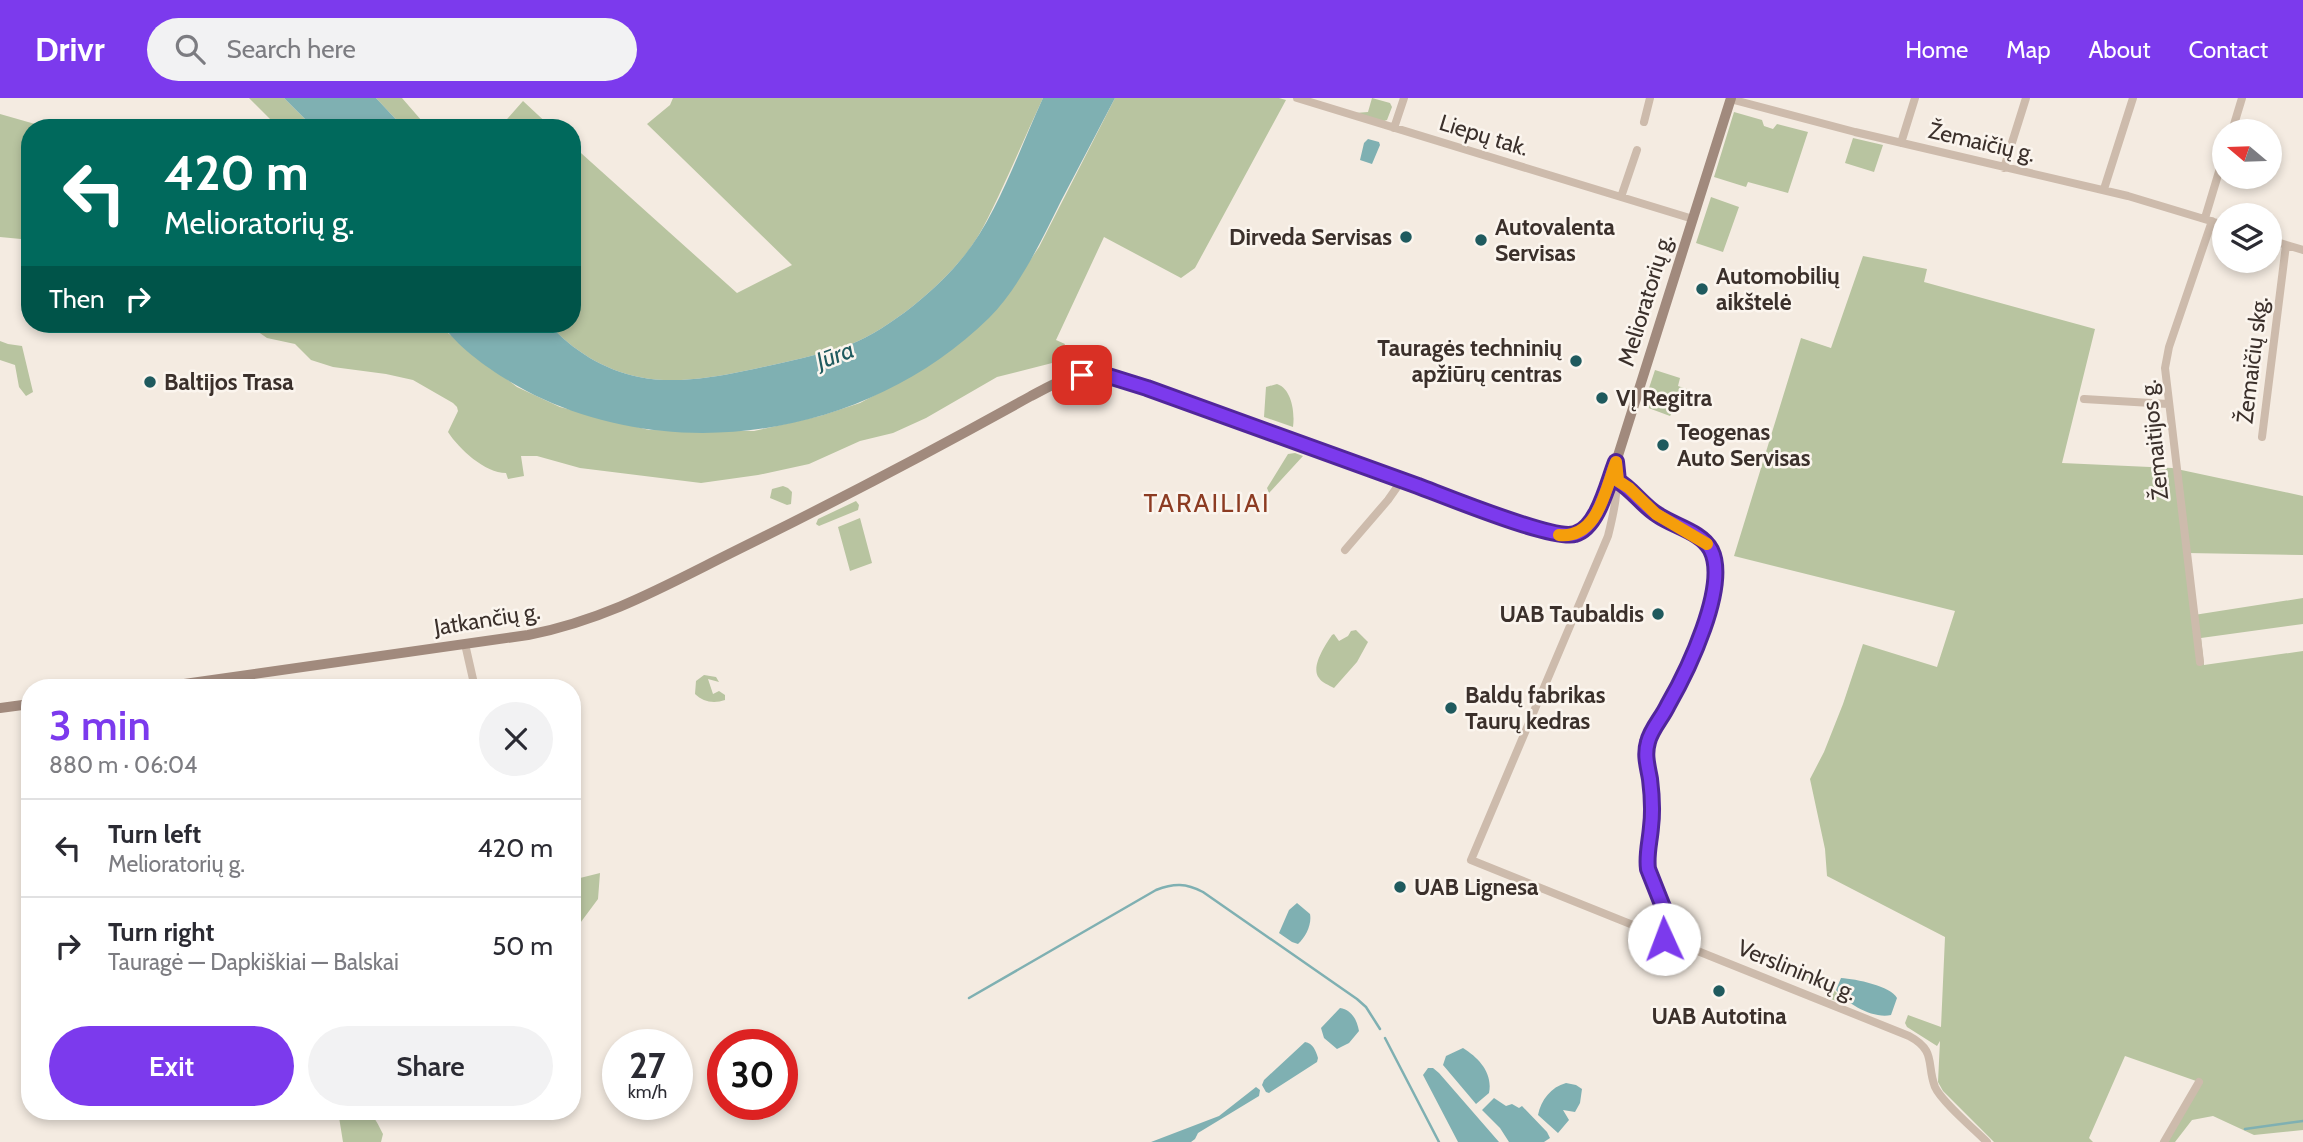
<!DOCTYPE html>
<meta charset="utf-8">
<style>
body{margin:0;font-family:Cabin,sans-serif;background:#f2f2f3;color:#2b2b33;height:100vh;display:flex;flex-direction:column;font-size:26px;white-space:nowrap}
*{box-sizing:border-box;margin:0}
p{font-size:23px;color:#7c7c81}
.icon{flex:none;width:38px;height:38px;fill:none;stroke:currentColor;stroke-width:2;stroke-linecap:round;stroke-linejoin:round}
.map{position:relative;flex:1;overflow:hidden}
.sheet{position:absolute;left:21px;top:581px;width:560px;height:441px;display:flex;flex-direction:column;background:#fff;border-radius:28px;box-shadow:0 4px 10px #0003}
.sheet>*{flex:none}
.top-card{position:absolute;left:21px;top:21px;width:560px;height:214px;border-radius:28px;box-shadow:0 4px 10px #0003;background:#00695c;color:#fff;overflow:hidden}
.needle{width:46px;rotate:289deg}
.buttons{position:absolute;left:2212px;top:21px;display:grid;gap:14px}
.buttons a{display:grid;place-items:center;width:70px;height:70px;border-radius:50%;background:#fff;box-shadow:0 4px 10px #0003;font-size:35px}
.speed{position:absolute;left:602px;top:931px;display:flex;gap:14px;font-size:35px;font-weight:700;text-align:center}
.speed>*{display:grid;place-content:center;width:91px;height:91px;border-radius:50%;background:#fff;box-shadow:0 4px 10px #0003;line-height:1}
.speed small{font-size:18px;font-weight:400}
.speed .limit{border:10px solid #d22;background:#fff;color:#111}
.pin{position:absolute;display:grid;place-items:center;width:60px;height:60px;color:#fff;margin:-30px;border-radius:14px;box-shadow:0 4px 10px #0006}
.me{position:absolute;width:77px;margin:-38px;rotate:358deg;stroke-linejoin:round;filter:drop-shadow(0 0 5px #0008)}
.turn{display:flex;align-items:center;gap:24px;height:147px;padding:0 28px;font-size:32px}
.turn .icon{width:91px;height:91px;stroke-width:2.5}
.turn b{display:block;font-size:49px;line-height:60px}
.then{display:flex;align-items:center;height:66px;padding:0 28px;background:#0003;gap:14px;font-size:26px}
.round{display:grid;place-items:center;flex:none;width:74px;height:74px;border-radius:37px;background:#f2f2f3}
.headline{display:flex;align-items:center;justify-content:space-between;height:119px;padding:0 28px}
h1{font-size:42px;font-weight:600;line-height:52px;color:#7c3aed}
.primary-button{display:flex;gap:14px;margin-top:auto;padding:14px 28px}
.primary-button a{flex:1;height:80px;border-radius:42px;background:#7c3aed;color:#fff;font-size:28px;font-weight:600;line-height:80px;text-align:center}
.primary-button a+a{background:#f2f2f3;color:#2b2b33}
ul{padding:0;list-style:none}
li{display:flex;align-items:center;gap:21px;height:98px;padding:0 28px;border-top:2px solid #e1e1e2}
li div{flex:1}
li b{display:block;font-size:26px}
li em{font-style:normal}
header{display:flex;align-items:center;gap:42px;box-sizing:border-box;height:98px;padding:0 35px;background:#7c3aed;color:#fff}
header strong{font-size:33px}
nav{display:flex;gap:38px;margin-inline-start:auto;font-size:24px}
.search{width:490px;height:63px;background:#f2f2f3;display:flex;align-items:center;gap:18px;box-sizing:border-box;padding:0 24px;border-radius:38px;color:#7c7c81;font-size:26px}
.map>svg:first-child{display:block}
.green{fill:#b8c4a0}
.water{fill:#7fb0b2}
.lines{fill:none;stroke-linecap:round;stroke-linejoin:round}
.stream{stroke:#7fb0b2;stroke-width:2.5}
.street{stroke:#cdbbac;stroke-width:8}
.secondary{stroke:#a18a7d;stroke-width:10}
.route-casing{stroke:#51269a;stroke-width:18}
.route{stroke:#7c3aed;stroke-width:12}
.slow{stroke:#f59e0b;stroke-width:12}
.poi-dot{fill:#1f5a5e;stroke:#fbf5ee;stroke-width:2.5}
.labels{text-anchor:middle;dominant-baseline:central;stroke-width:5;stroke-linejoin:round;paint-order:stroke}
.street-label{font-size:23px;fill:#3b302b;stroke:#fbf5ee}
.poi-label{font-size:23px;font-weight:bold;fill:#3b302b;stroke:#fbf5ee;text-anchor:start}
.water-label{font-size:24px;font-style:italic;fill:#1f5a5e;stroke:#fbf5ee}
.quarter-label{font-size:26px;letter-spacing:2px;fill:#8c3b22;stroke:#fbf5ee}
</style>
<header>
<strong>Drivr</strong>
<div class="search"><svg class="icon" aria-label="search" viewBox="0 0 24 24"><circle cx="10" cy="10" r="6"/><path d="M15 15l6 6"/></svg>Search here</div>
<nav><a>Home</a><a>Map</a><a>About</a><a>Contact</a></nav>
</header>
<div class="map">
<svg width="2303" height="1044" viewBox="0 0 2303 1044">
<rect width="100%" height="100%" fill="#f4ebe1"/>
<!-- green -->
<path class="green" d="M249,0h35l30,30h-35z
M376,0h26l26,30h-24z
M673,0h370c-15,32 -29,65 -44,97 -12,25 -22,48 -41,68 -26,31 -77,72 -115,84 -32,10 -66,17 -99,24 -33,7 -71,13 -105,6 -35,-7 -67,-27 -90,-53h23v-179l165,148 55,-28 -145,-141 23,-19z
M1115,0h164l7,2 -91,168 -14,10 -77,-41 -48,103 9,4 -5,17 -63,16 -71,41 -33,15 -33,8 -51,23 -51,11 -57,8 -121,-15 -43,-12h-16l3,20 -16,3 -2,-6c-21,0 -47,-24 -58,-41l10,-21 -1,-4 -4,-4 -40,-23 -27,-6 -53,-7 -22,-7 -16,-16 -28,-6 -20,-14h195l6,9 69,54 43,20 89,23 105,1 66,-15 40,-13 56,-30 84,-68 39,-58z
M1372,0l18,5 2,4 -5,13 -3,1 -29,-8 13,-1z
M523,3l29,27h-53z
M1734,14l28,8 2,6 9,3 4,-5 31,8 -20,61 -40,-11 -2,5 -32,-10z
M0,16l49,14h-19v116l-9,-5 -21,-2z
M1853,40l30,7 -9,27 -29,-9z
M1711,99l28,10 -16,45 -27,-9z
M1863,158l64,13 -3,13 171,47 -33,134 110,5 131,28v59l-116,-2 7,62 109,-17v26l-102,14 3,27 99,-14v479l-49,5 -41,-19 -21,4 -17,22h-11l35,-60 -74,-26 -36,82 4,4h-99l-51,-51 -5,-9 2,-41 -3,5 -30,-19 -2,-4 3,-8 33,12 4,-90 -118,-61 -2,-27 -15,-70 14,-27 19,-48 20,-60 74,23 18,-56 -221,-55 67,-218 30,10z
M0,243l8,3 14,2 11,46 -7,4 -7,-9 -4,-22 -15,-5z
M1655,272l25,8 -2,8 15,5 -2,5 -12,7 -9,13 -27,-10z
M1277,286c15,5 18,29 16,43l-29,-10 2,-30z
M1295,355l8,3 -34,37 -2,-5 21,-34z
M783,388l5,2 4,4 -1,12 -4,1 -17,-7 2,-9z
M856,403l3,4 -1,5 -39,16 -3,-2 2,-5z
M860,420l12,45 -22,8 -12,-44z
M1356,532l12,12 -11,20 -23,26c-5,-3 -12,-5 -15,-10 -9,-11 7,-34 13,-43l2,-1 5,7 9,-5 3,-5z
M704,577l12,2 3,5 -11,-3 5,15 6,-3 6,4v5c-11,4 -22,2 -30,-6l1,-13z
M600,775l-2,26 -26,35v-54z
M1805,874l31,11 -2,7 10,11 -2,2 -11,-4 -4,-4v-7l-25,-10z
M338,1013c29,0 32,-5 45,23l-2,8h-38z"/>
<!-- water -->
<path class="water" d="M284,0h92l28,30h-90z
M1043,0h72c-18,34 -36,69 -54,103 -19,38 -41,86 -72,117 -115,113 -299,148 -446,81 -33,-15 -81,-45 -101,-75h107c23,26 55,46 90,53 34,7 72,1 105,-6 33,-7 67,-14 99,-24 38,-12 89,-53 115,-84 37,-41 61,-113 85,-165z
M1368,41l11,3 1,3 -8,19 -12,-4 4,-17z
M1297,805l13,11c2,10 -4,23 -12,30l-6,-2 -13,-9 10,-23z
M1841,880c15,1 50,8 56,20l-6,17c-18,4 -44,-11 -55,-25z
M1340,910c12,2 17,12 19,23l-10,12 -12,6 -13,-11 -3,-10z
M1305,944c8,1 11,9 13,16l-1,4 -48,31 -3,-1 -4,-7 2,-5z
M1463,950c16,10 30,25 26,45l-13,11 -33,-39 3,-9z
M1428,970h5l6,5 60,69h-41l-35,-67z
M1566,985l10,2 6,4 -2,14 -5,9 -12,-2 6,10 -11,13 -20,-18c3,-15 13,-28 28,-32z
M1256,989l4,3 -1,6 -61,37 -3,6 -4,3h-40l68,-26z
M1494,1000l12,8 6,-2 7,4 3,-2 25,26 3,6 -6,4h-35l-9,-14 -18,-18z"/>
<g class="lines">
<!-- stream -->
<path class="stream" d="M301,30l8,-7
M969,900l187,-108c18,-7 30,-7 47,2l154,107 9,8 14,22
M1385,940l54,104
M2245,1031l58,-8"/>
<!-- street -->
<path class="street" d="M1297,0l396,121
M1730,1l125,33 273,64 96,29
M1644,24l6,-24
M1394,30l10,-30
M2232,33l10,-33
M1901,45l14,-45
M2004,70l22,-70
M2104,91l29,-91
M1621,99l16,-47
M2205,120l19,-63
M2270,142l33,10
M2084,301l84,5
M2262,339l24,-192
M1616,366c3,25 -2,48 -8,72l-137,324 438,176c28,15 17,28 26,51 6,14 40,43 52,55
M1618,383c15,9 25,25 40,35 16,10 44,16 53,34 18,36 -24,122 -43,155 -6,13 -17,24 -20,37 -4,13 0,25 2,37 3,16 3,33 1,48 -2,15 -5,28 -3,42l21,53 -5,17
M1345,452l43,-50 14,-20
M465,546l10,44
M2200,564l-35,-294 4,-21 43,-126
M2164,1044l35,-60"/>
<!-- secondary -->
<path class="secondary" d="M156,590l372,-53c76,-15 133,-47 201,-81 102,-50 203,-103 302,-158 21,-11 44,-25 68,-23 16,2 33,10 48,15l398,143c20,6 36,6 49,-13l22,-56 115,-364
M0,610l30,-4"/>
</g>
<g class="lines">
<defs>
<path id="route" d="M1082,277l20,-1 45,14c91,32 181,65 271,98 27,10 136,55 157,48 23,-6 33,-52 41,-72l2,19c15,9 25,25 40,34 16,11 44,17 53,35 18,36 -24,122 -43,155 -6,13 -17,24 -20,37 -4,13 0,25 2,37 2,16 3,32 1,48 -1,14 -5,28 -3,42l21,53 -5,17"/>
</defs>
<!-- route casing -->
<use href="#route" class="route-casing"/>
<!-- route -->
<use href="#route" class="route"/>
<!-- slow -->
<path class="slow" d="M1559,437c39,4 46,-45 57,-73l2,19 11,7 27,26 51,30"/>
</g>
<!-- markers -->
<g class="poi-dot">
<circle cx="1406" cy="139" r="7"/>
<circle cx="1481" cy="142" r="7"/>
<circle cx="1702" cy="191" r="7"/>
<circle cx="1576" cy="263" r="7"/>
<circle cx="150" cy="284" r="7"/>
<circle cx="1602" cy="300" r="7"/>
<circle cx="1663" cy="347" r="7"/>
<circle cx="1658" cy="516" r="7"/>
<circle cx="1451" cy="610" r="7"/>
<circle cx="1400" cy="789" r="7"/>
<circle cx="1719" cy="893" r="7"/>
</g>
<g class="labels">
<!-- street labels -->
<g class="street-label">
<text transform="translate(1484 37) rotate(17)">Liepų tak.</text>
<text transform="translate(1982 44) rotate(13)">Žemaičių g.</text>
<text transform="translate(1645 202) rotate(-73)">Melioratorių g.</text>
<text transform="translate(2252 262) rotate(-83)">Žemaičių skg.</text>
<text transform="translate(2154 342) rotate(-96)">Žemaitijos g.</text>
<text transform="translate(487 521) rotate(-9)">Jatkančių g.</text>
<text transform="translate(1797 872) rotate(22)">Verslininkų g.</text>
</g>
<!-- poi labels -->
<g class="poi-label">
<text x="1495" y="129">Autovalenta<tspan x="1495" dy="26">Servisas</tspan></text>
<text x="1392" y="139" text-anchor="end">Dirveda Servisas</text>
<text x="1716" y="178">Automobilių<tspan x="1716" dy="26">aikštelė</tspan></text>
<text x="1562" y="250" text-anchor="end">Tauragės techninių<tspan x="1562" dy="26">apžiūrų centras</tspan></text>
<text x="164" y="284">Baltijos Trasa</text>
<text x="1616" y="300">VĮ Regitra</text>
<text x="1677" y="334">Teogenas<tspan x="1677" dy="26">Auto Servisas</tspan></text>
<text x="1644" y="516" text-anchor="end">UAB Taubaldis</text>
<text x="1465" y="597">Baldų fabrikas<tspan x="1465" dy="26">Taurų kedras</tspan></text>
<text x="1414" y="789">UAB Lignesa</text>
<text x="1719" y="918" text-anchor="middle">UAB Autotina</text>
</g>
<!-- water labels -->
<g class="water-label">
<text transform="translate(835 257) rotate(-21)">Jūra</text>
</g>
<!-- quarter labels -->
<g class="quarter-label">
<text x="1207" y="405">TARAILIAI</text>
</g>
</g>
</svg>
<div class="buttons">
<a><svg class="needle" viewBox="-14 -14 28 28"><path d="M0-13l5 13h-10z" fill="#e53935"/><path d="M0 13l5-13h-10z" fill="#7c7c81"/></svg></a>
<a><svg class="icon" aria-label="layers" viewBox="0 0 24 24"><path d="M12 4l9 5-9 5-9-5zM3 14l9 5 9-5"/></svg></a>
</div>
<div class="speed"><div>27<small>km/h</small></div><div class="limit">30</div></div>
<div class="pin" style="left:1082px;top:277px;background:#d93025"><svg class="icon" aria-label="arrive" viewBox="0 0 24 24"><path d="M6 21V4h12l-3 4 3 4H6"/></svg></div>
<svg class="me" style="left:1664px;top:841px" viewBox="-20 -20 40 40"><circle r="19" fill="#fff"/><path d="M0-13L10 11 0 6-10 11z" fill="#7c3aed"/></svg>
<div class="top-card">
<div class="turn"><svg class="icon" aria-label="left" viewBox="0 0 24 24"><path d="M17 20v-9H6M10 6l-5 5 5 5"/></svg><div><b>420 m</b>Melioratorių g.</div></div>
<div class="then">Then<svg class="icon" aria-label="right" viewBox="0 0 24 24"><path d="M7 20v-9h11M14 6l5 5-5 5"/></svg></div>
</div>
<section class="sheet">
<div class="headline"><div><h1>3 min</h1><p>880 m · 06:04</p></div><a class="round"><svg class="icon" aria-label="close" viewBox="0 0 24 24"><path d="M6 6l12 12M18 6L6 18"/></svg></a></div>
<ul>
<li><svg class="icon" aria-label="left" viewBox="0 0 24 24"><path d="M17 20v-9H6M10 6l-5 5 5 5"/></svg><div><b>Turn left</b><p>Melioratorių g.</p></div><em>420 m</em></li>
<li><svg class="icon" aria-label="right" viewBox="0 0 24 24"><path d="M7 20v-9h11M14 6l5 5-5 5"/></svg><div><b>Turn right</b><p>Tauragė — Dapkiškiai — Balskai</p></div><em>50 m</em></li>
</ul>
<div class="primary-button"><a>Exit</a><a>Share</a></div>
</section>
</div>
